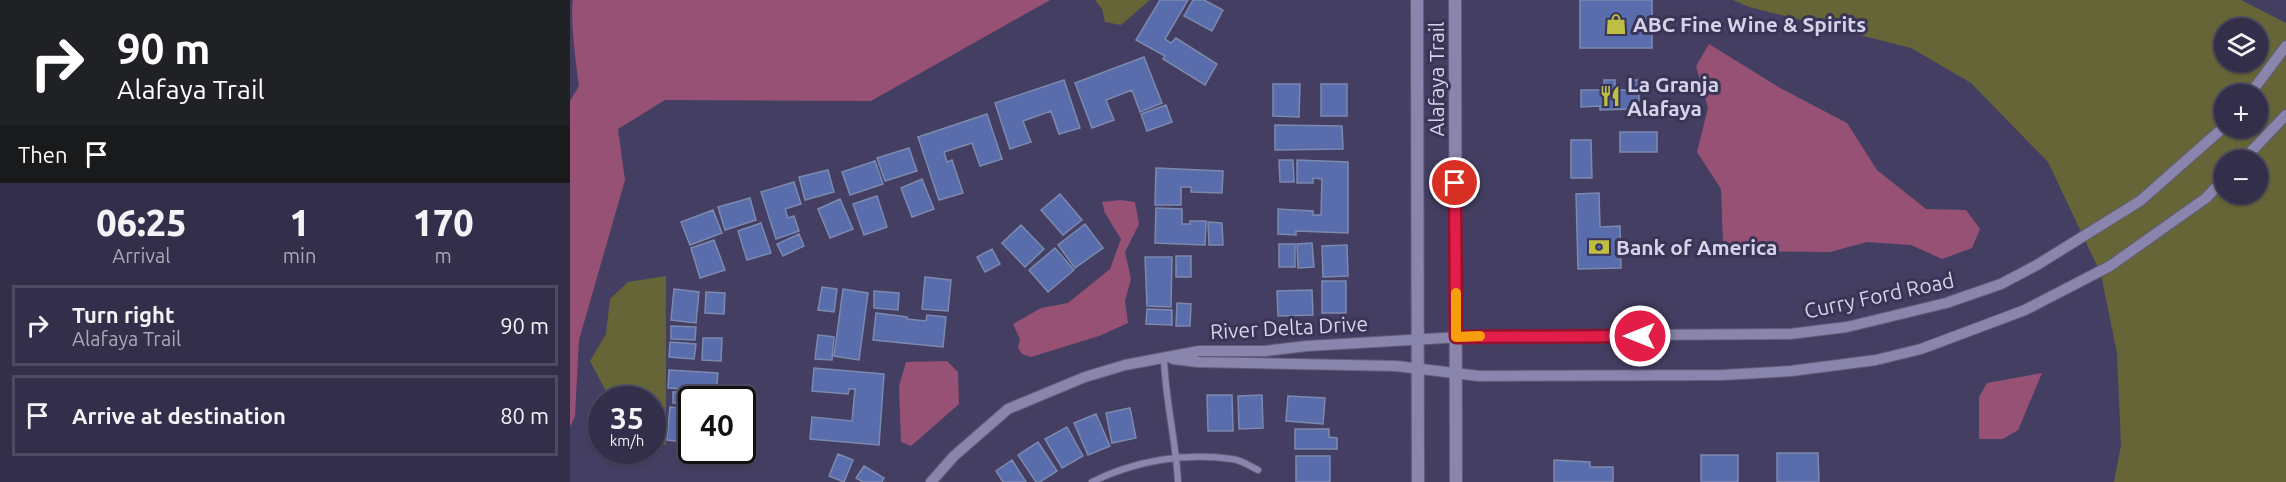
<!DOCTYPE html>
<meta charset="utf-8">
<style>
body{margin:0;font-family:Ubuntu,sans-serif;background:#3e3b54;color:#f1f3f6;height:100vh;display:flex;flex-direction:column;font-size:22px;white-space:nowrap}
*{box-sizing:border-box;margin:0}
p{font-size:20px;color:#a9a9b5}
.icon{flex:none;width:33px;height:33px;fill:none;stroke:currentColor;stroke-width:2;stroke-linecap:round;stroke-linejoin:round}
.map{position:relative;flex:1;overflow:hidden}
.drawer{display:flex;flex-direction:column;background:#332f4a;width:570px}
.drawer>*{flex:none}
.hud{background:#202124;color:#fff;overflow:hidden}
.fabs{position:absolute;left:1644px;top:18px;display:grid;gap:12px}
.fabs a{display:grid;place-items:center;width:54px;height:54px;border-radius:50%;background:#332f4a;box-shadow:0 2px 4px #0004,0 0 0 2px #4e4a62;font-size:30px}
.speed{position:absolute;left:18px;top:386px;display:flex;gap:12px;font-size:30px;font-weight:700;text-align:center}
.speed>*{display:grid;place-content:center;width:78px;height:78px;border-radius:50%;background:#332f4a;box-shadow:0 2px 4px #0004,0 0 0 2px #4e4a62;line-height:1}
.speed small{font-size:15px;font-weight:400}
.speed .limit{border:3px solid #111;border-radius:9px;background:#fff;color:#111}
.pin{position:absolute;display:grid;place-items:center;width:51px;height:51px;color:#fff;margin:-26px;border:3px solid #fff;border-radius:50%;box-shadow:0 2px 6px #0007}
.me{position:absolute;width:66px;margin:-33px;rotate:270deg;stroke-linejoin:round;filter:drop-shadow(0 0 4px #0008)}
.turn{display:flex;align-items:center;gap:21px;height:126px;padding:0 18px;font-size:27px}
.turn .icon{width:78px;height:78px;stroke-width:2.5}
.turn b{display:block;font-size:42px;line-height:51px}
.then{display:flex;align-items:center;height:57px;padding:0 18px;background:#0003;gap:12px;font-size:22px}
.eta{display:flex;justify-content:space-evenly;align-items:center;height:102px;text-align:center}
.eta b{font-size:36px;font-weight:800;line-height:42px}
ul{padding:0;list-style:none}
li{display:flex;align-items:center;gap:18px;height:81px;margin:0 12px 9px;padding:0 6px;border:3px solid #4e4a62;border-radius:0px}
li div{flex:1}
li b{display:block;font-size:22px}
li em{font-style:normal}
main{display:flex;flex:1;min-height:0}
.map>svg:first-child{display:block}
.green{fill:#656537;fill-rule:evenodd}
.water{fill:#975174}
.building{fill:#596dad;stroke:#7c89af;stroke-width:1.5}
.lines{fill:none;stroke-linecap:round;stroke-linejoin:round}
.minor-casing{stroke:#615d7a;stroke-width:8}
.tertiary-casing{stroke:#615d7a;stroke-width:12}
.secondary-casing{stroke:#615d7a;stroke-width:14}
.minor{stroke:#8985ac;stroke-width:6}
.tertiary{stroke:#8985ac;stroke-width:10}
.secondary{stroke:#8985ac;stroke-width:12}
.route-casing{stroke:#92132f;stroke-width:15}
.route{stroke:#e11d48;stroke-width:10}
.slow{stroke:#f59e0b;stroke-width:10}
.labels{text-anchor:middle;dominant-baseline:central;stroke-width:6;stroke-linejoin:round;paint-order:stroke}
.poi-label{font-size:21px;font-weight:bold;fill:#d5d3e9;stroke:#3a3556;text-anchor:start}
.street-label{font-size:21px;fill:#d5d3e9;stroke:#3a3556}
</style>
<main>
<section class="drawer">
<div class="hud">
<div class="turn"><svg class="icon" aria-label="right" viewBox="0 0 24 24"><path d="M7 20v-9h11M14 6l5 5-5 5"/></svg><div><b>90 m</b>Alafaya Trail</div></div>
<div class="then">Then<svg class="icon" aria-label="arrive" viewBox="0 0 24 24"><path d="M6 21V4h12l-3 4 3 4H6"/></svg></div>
</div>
<div class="eta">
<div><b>06:25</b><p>Arrival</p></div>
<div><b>1</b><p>min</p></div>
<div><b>170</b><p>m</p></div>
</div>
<ul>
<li><svg class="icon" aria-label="right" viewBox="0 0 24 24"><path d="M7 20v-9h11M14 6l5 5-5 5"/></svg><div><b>Turn right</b><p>Alafaya Trail</p></div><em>90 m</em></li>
<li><svg class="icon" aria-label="arrive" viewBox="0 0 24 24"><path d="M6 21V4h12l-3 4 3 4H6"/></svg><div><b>Arrive at destination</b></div><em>80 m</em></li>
</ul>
</section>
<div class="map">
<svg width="1716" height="482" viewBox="0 0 1716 482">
<rect width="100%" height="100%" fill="#443f62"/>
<!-- green -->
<path class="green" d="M525,0h55l-29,25 -16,-3 -3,-13z
M1163,0h508l45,23v459h-172l7,-37 -4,-92 -16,-79 -53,-112 -77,-79 -60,-35 -162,-41zM1654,28h34v34h-34zM1654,94h34v34h-34zM1654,160h34v34h-34z
M96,276v169l-13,-4 -1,-42h-42l-20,-38 16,-27 4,-35 18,-17z"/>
<!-- water -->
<path class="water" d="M3,0h477l-179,101 -206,-1 -47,29 7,51 -46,160 -4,76 -5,11v-326l9,-15c-3,-21 -9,-68 -6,-86z
M1139,44l71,44 67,35 30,47 49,39 40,1 14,19 -8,19 -30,11 -31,-14 -44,-3 -37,10 -92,-1 -15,-10 -2,-52 -24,-37 11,-44 -12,-42z
M550,200l15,2 4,22 -14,28 6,27 -6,22 3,22 -29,13 -68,21 -9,-3 -4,-6 2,-9 -7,-15 28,-16 27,-5 42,-34 11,-30 -16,-26 -3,-11z
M377,361l11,11 1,32 -48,42 -10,-4 -2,-56 7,-24z
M1472,373l-24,57 -15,9h-24v-42l8,-14z"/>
<!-- building -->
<path class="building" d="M590,0h28l-23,39 6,4 5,-5 41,26 -12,21 -42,-26 2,-3 -29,-16z
M623,0h11l19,10 -11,21 -28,-15z
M1010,0h72v48h-72z
M574,57l18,46 -22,9 -8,-22 -26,10 8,20 -22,8 -17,-45z
M494,80l16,48 -21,6 -8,-23 -28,10 8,21 -21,7 -15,-46z
M1034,80h11v10h13v-10h11v21h-8v8l-31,1v-4l-19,1v-17h23z
M703,84h27l-1,33 -26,-1z
M751,84h26v32h-26z
M596,105l6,17 -25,9 -6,-17z
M417,114l15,45 -22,7 -8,-23 -28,9 3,10 5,-2 11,33 -24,7 -21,-63z
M705,125l67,1 1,23 -68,1z
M1050,132h37v20h-37z
M1001,140h20l1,38h-21z
M339,148l8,23 -32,10 -8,-23z
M709,160h14l1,22h-14z
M727,160l51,2v71l-52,-2v4l-18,-1v-25l35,2v4h8l1,-36 -9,-1v5h-16z
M305,161l8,23 -33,11 -8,-23z
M586,168l67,3 -1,22 -31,-1v-5h-10v18h-26z
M258,170l6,22 -29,8 -6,-23z
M352,179l12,30 -22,8 -11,-29z
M224,182l7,22 -16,5 3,9 6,-2 5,15 -23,8 -15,-47z
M1029,193l1,34 20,-1 1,42 -43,1 -2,-75z
M490,194l22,26 -19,15 -22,-25z
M307,196l10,31 -23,8 -11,-31z
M180,198l6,22 -31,10 -7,-23z
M270,199l13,30 -23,9 -12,-29z
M586,208l26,1v15h8v-3h16l-1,24 -50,-2z
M143,210l9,23 -32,12 -9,-23z
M638,222l14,1 1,22h-14z
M191,223l10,30 -24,7 -9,-29z
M515,224l18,24 -28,20 -17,-23z
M451,225l23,24 -19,18 -23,-24z
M229,234l5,12 -21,10 -6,-12z
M144,240l11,30 -25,8 -9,-30z
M742,243l2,24 -16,1 -1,-24z
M709,244h16v23h-16z
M777,245l1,31 -25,1 -1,-31z
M485,248l19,22 -26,22 -19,-22z
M422,249l8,15 -15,8 -8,-15z
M606,256h15v21h-15z
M575,257h27l-1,50 -24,-1z
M355,277l26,3 -3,31 -26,-2z
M752,281h24v32h-24z
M252,287l15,2 -3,23 -16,-2z
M104,289l25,3 -3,31 -25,-3z
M273,289l25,4 -9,67 -25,-4z
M742,290l1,25 -35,1 -1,-25z
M304,291l25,2 -1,17 -24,-2z
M136,292l19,1 -1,21 -19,-1z
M607,303l14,1 -1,22h-14z
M577,309l25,1v15l-26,-1z
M306,313l31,4v2l19,2 1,-6 19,2 -3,30 -70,-7z
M101,326l25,1 -1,13 -24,-1z
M248,335l16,2 -2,23 -17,-1z
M133,338h19l-1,23 -19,-1z
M100,342l26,2 -2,15 -25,-2z
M244,368l70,6 -5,71 -69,-6 2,-22 40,4 3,-32h-6l-1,5 -36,-3z
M99,370l49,3 -2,23 -16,-1 1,-5 -33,-2z
M103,392h20l-1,12 -19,-1z
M637,395h25l1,36h-25z
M692,395l1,33 -24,1 -1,-33z
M718,396l37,2 -2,26 -37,-3z
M100,407l22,3v33l-25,-3z
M560,408l6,30 -24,5 -6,-30z
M526,414l14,32 -22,9 -14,-32z
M497,427l16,29 -21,12 -17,-29z
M725,429h34v8l8,1v11h-42z
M468,442l19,29 -17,11h-4l-18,-27z
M1207,453h41l1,29h-42z
M268,454l15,6 -9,22 -15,-6z
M1131,455h37v27h-37z
M726,456h34v26h-34z
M442,460l14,22h-23l-7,-11z
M984,460l36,2v5h23v15h-59z
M294,466l20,12 -2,4h-19l-7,-4z"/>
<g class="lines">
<defs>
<path id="minor" d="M594,358c1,41 12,82 14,124
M522,482c42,-21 93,-30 140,-23 9,1 18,7 26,11"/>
<path id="tertiary" d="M1680,94l36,-48
M1673,160l43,-45
M603,359l25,3 198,4 83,10 244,-1 68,-4 85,-11 45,-11 104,-39 85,-44 96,-68 18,-19
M361,482l23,-26 54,-47 77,-32 40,-12 74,-14h66l42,-5 171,-10 312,-2 57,-7 99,-24 55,-19 36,-19 103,-64 84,-74"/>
<path id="secondary" d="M847,0l1,482
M885,0l1,482"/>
</defs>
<!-- minor casing -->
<use href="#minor" class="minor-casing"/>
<!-- tertiary casing -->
<use href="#tertiary" class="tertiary-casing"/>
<!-- secondary casing -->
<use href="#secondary" class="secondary-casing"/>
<!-- minor -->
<use href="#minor" class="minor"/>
<!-- tertiary -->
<use href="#tertiary" class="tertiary"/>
<!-- secondary -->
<use href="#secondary" class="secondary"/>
</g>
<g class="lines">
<defs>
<path id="route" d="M885,183l1,154 184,-1"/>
</defs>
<!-- route casing -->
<use href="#route" class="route-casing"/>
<!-- route -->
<use href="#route" class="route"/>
<!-- slow -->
<path class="slow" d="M886,293v44l24,-1"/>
</g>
<!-- icons -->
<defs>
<symbol id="shop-bare" viewBox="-9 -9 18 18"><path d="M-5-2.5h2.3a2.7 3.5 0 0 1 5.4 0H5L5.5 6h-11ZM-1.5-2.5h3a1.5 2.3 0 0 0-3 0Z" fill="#bebf42" stroke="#3a3556" stroke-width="2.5" paint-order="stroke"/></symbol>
<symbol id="restaurant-bare" viewBox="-9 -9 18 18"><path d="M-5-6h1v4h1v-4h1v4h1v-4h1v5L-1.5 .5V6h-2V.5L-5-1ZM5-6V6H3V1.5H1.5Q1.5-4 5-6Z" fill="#bebf42" stroke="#3a3556" stroke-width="2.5" paint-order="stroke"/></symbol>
<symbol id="bank-bare" viewBox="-9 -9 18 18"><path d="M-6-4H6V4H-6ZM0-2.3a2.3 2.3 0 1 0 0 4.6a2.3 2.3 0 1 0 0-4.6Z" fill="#bebf42" stroke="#3a3556" stroke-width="2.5" paint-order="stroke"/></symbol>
</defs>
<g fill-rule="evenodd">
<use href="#shop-bare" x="1031" y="9" width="30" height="30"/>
<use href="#restaurant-bare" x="1025" y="81" width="30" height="30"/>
<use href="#bank-bare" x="1014" y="232" width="30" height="30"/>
</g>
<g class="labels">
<!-- poi labels -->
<g class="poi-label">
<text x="1063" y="24">ABC Fine Wine &amp; Spirits</text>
<text x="1057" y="84">La Granja<tspan x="1057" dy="24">Alafaya</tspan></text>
<text x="1046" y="247">Bank of America</text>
</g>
<!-- street labels -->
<g class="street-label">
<text transform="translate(866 79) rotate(-90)">Alafaya Trail</text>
<text transform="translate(1309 295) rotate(-12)">Curry Ford Road</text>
<text transform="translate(719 327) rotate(-3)">River Delta Drive</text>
</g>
</g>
</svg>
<div class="fabs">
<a><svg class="icon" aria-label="layers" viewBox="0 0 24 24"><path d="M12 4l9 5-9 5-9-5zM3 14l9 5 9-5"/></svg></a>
<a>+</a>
<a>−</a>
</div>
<div class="speed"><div>35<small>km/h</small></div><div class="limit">40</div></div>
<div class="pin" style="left:885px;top:183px;background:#d93025"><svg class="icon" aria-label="arrive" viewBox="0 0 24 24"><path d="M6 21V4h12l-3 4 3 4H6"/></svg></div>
<svg class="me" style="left:1070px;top:336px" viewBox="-20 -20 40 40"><circle r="17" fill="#e11d48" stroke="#fff" stroke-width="3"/><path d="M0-11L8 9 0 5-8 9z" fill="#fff"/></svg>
</div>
</main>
